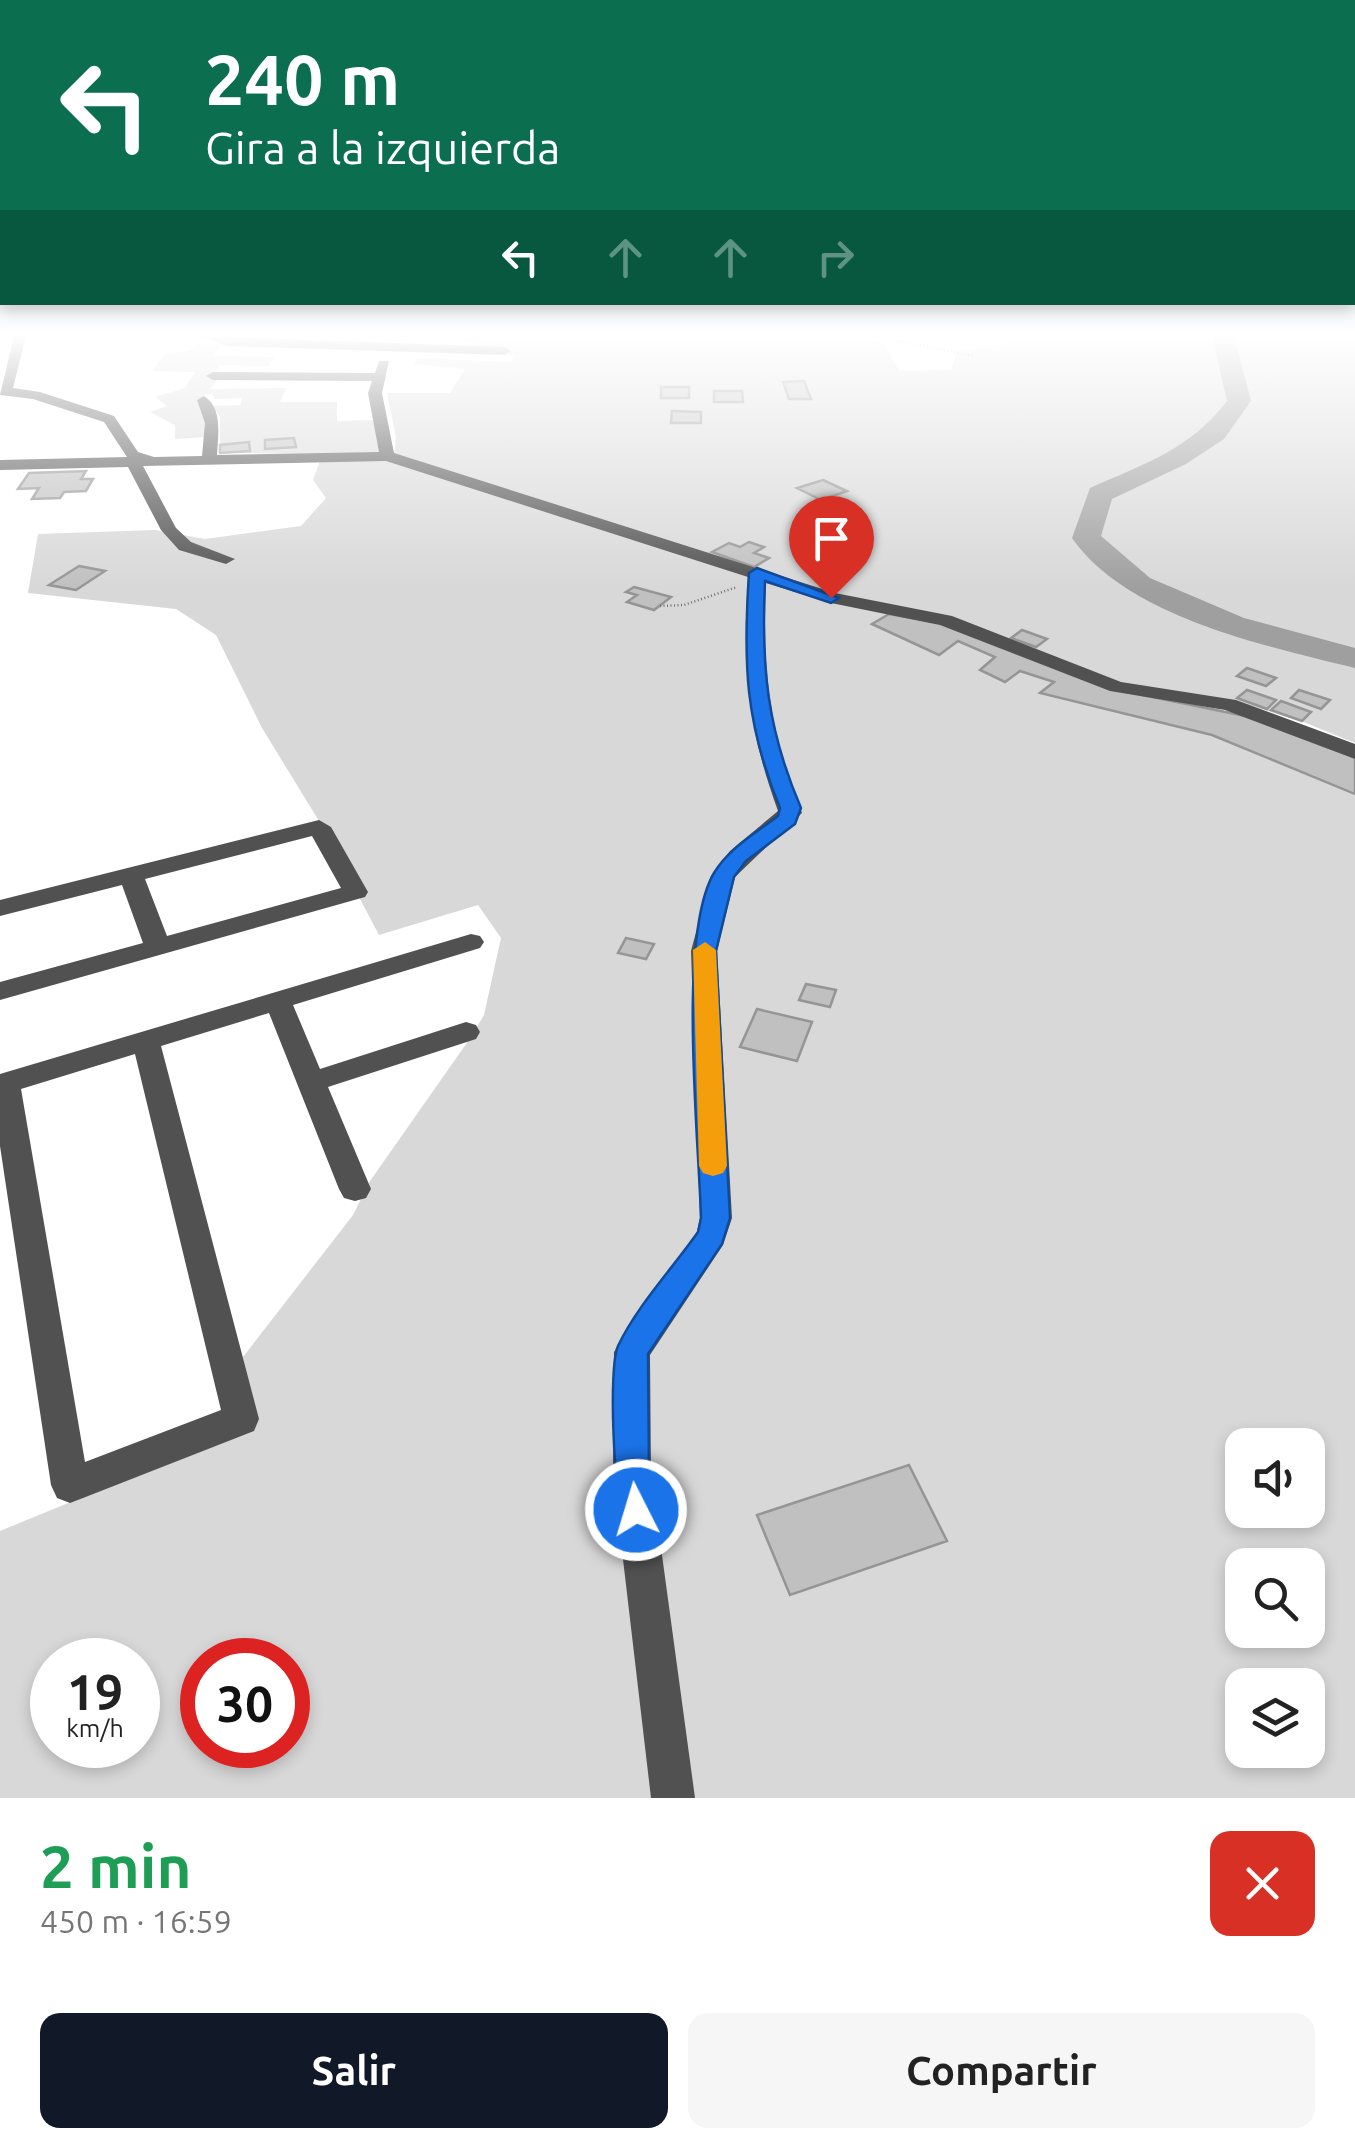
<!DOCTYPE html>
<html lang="es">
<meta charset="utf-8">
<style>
body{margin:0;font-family:Ubuntu,sans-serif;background:#f6f6f6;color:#222;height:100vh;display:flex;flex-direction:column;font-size:38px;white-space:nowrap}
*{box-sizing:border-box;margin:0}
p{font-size:32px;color:#767676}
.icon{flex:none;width:55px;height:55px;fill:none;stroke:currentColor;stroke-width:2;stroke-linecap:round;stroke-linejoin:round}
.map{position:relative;height:1798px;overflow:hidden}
.side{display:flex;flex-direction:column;background:#fff;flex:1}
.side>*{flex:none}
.top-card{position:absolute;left:0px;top:0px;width:1355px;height:305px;box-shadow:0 5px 15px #0003;background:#0b6e4f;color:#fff;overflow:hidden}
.buttons{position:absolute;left:1225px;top:1428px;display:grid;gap:20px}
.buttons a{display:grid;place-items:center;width:100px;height:100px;border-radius:20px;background:#fff;box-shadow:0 5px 15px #0003;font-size:50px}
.speed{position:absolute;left:30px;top:1638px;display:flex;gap:20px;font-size:50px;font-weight:700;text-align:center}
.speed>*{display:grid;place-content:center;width:130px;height:130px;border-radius:50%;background:#fff;box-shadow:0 5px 15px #0003;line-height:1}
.speed small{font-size:25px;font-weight:400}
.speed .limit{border:15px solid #d22;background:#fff;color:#111}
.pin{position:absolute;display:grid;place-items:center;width:85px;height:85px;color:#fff;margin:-102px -42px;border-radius:50% 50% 50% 0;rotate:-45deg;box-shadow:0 0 10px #0007}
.pin .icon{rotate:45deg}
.me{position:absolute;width:110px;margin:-55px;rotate:355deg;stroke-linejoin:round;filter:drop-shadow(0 0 8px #0008)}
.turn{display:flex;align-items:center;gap:35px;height:210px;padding:0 40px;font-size:45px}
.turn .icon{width:130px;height:130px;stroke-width:2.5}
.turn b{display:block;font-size:70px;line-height:85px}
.lanes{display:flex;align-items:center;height:95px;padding:0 40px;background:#0003;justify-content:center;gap:50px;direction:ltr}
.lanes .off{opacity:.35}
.round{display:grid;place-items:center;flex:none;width:105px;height:105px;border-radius:20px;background:#f6f6f6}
.headline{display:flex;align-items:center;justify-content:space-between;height:170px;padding:0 40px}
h1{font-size:60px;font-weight:600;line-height:75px;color:#1e9e55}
.cta{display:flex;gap:20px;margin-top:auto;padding:20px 40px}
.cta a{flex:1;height:115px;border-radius:20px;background:#111827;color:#fff;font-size:40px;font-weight:600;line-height:115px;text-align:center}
.cta a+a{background:#f6f6f6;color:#222}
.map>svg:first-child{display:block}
.green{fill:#d8d8d8;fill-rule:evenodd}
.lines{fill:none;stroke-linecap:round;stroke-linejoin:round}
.river{fill:#9f9f9f;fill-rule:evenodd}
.building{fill:#c0c0c0;stroke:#959595;stroke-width:2.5}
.path{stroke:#737373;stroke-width:2.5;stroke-dasharray:1 2.5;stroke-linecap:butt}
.minor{fill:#515151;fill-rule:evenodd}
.route{fill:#1a73e8;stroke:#114b97;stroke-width:2.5}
.slow{fill:#f59e0b}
</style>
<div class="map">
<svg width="1355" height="1798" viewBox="0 0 1355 1798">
<rect width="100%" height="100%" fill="#fff"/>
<!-- green -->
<path class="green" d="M459,336l423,5 18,30 51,-1 6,-19 49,-6 7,-9h342v407l-54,-22 -67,-20 -98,-14 -301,-91 -441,-141 2,-18 -9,-44h63l15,-24 -51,-5 3,-6 94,4 3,-6 -6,-1 3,-6 -39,-2 3,-6h-19z
M200,344h21l-8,12 62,1 -7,9 -48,-1 -10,13 8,1 -8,10 76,-1 -6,14h57v19l37,-1 7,34 -161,-1v-36l-8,-11 28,-1 2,-7 -27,1 -3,-5 -9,1 5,42 -33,2v-14l-25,-13 17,-6 -12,-9 30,-9 10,-16 -43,-1 13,-17 23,-3z
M321,458l69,1 372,120 127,35 -16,11 65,30 20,-14 37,16 -15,13 25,12 15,-11 34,11 -13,11 171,42 143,59v1004h-1355v-267l246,-101 8,-17 -11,-56 110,-142 17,-34 101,-144 13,-22 17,-77 -23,-33 -99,30 -60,-114 -57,-93 -46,-93 -40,-26 -148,-16 10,-59 117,-4 50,9 96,-13 25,-28 -13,-18zM1242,1445h66v65h-66zM1242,1565h66v65h-66zM52,1660h86v85h-86zM202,1660h86v85h-86zM1242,1685h66v65h-66z"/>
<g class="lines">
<!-- river -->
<path class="river" d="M1212,336h22l17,65 -27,38 -38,25 -74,35 -11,37 49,42 94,40 111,30v20c-89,-22 -228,-51 -283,-130l18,-50c54,-24 101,-39 137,-87z"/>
</g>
<!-- building -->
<path class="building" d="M804,381l7,18h-22l-6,-17z
M661,387h28v11h-28z
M714,391h28l1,11h-29z
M672,411l29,1v11h-30z
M294,438l2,9 -31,2v-9z
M249,442l1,9 -30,2v-8z
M86,471l-5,8h12l-7,12 -22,1 -4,6 -28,1 7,-11 -21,1 11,-16z
M823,480l24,11 -26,9 -24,-12z
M794,524h21l3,25h-21z
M749,542l15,5 -10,6 15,5 -15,9 -42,-15 17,-9 11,4z
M79,566l26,5 -29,19 -27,-5z
M634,587l37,10 -17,13 -27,-8 10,-7 -11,-3z
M889,614l51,9 168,65 142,29 105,40v37l-143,-59 -172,-42 14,-11 -34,-11 -15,11 -25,-12 15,-13 -37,-16 -19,14 -67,-31z
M1022,630l25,9 -11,8 -25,-9z
M1247,668l29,10 -10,8 -29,-10z
M1247,690l29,10 -9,9 -30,-11z
M1299,690l31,10 -9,9 -30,-11z
M1281,701l30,11 -9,9 -31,-11z
M626,938l28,6 -8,15 -28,-6z
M806,984l30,6 -6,17 -31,-7z
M757,1009l55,13 -15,39 -57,-14z
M909,1465l38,76 -157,54 -33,-80z"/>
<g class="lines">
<!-- path -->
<path class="path" d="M872,336l102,20
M660,606l24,-1 53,-18"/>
<!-- minor -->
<path class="minor" d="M14,336h12l-13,52 27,4 74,24 24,36 16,5 48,-1 3,-33 -8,-23 7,-4c19,12 14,39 13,59l162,-3 -11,-59 4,-12 -159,-1 -7,-4 7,-4 162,1 4,-12h10l-7,32 12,60 441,140 117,23 169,66 115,18 119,44v15l-130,-49 -115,-19 -170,-66 -109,-22 -65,-20c-4,88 3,147 36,230l-67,64 -18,74 15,267 -9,27 -73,110 1,119 44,324h-44l-38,-324 1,-122 83,-120 3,-14 -9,-267 20,-75 19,-25 48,-40c-31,-85 -36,-144 -30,-234l-362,-116 -243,5 33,62 15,14 44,17 -9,5 -47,-14 -18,-20 -33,-63 -128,3v-10l127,-3 -23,-35 -71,-23 -33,-4z
M199,336l306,11 6,4 -6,4 -277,-9z
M319,820l12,7 37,65 -3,5 -365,103v-18l143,-39 -21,-58 -122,31v-16zM312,836l29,52 -174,48 -22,-57z
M471,934l9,2 4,6 -4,6 -187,57 27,64 146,-47 10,3 4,7 -4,7 -148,48 43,102 -5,9 -11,3 -11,-3 -5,-9 -70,-176 -108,33 98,373 -5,12 -171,67 -13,5 -13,-5 -6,-13 -51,-339v-72zM135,1054l86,356 -136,52 -64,-373z"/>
</g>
<!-- sky -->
<linearGradient id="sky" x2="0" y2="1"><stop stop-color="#8baccb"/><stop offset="0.57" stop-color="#fff"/><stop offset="1" stop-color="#fff" stop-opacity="0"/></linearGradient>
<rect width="1355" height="588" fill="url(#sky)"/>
<!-- route -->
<path class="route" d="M757,568l82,30 -8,5 -66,-22c-4,86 2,148 36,227l-6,16 -49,37 -12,16 -18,74 14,267 -8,26 -74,110 1,120 5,36 -5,12 -13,4 -12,-4c-10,-24 -16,-154 -6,-176 19,-40 54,-77 80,-114l3,-14c-2,-78 -24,-283 13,-345 15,-25 42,-40 64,-57l2,-8c-35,-85 -37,-145 -31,-235z"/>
<!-- slow -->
<path class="slow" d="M705,942l11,8 11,216 -4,7 -10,3 -10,-3 -4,-7 -6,-216z"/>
</svg>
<div class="buttons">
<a><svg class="icon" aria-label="sound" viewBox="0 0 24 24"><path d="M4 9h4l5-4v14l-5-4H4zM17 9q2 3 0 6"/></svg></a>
<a><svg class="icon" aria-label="search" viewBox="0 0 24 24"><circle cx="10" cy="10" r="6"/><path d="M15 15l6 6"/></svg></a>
<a><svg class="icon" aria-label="layers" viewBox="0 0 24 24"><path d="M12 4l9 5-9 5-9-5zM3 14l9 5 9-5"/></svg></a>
</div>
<div class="speed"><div>19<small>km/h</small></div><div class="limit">30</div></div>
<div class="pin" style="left:831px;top:598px;background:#d93025"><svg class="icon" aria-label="arrive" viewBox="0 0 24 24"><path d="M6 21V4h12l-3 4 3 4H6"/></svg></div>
<svg class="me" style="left:636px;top:1510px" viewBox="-20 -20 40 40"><circle r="17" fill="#1a73e8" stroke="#fff" stroke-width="3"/><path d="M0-11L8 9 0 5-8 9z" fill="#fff"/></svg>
<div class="top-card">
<div class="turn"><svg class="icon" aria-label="left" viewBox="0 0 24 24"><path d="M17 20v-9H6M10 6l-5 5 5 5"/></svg><div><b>240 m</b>Gira a la izquierda</div></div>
<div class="lanes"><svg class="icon" aria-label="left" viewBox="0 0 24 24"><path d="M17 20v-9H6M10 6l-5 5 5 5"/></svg><svg class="icon off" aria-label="ahead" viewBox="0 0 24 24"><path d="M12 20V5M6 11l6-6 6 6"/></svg><svg class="icon off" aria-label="ahead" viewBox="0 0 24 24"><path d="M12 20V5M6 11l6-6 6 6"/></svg><svg class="icon off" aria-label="right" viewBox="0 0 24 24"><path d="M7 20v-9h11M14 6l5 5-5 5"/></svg></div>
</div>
</div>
<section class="side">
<div class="headline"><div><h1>2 min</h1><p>450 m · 16:59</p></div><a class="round" style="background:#d93025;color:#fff"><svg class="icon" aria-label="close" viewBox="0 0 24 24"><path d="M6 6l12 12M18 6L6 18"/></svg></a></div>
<div class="cta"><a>Salir</a><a>Compartir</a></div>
</section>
